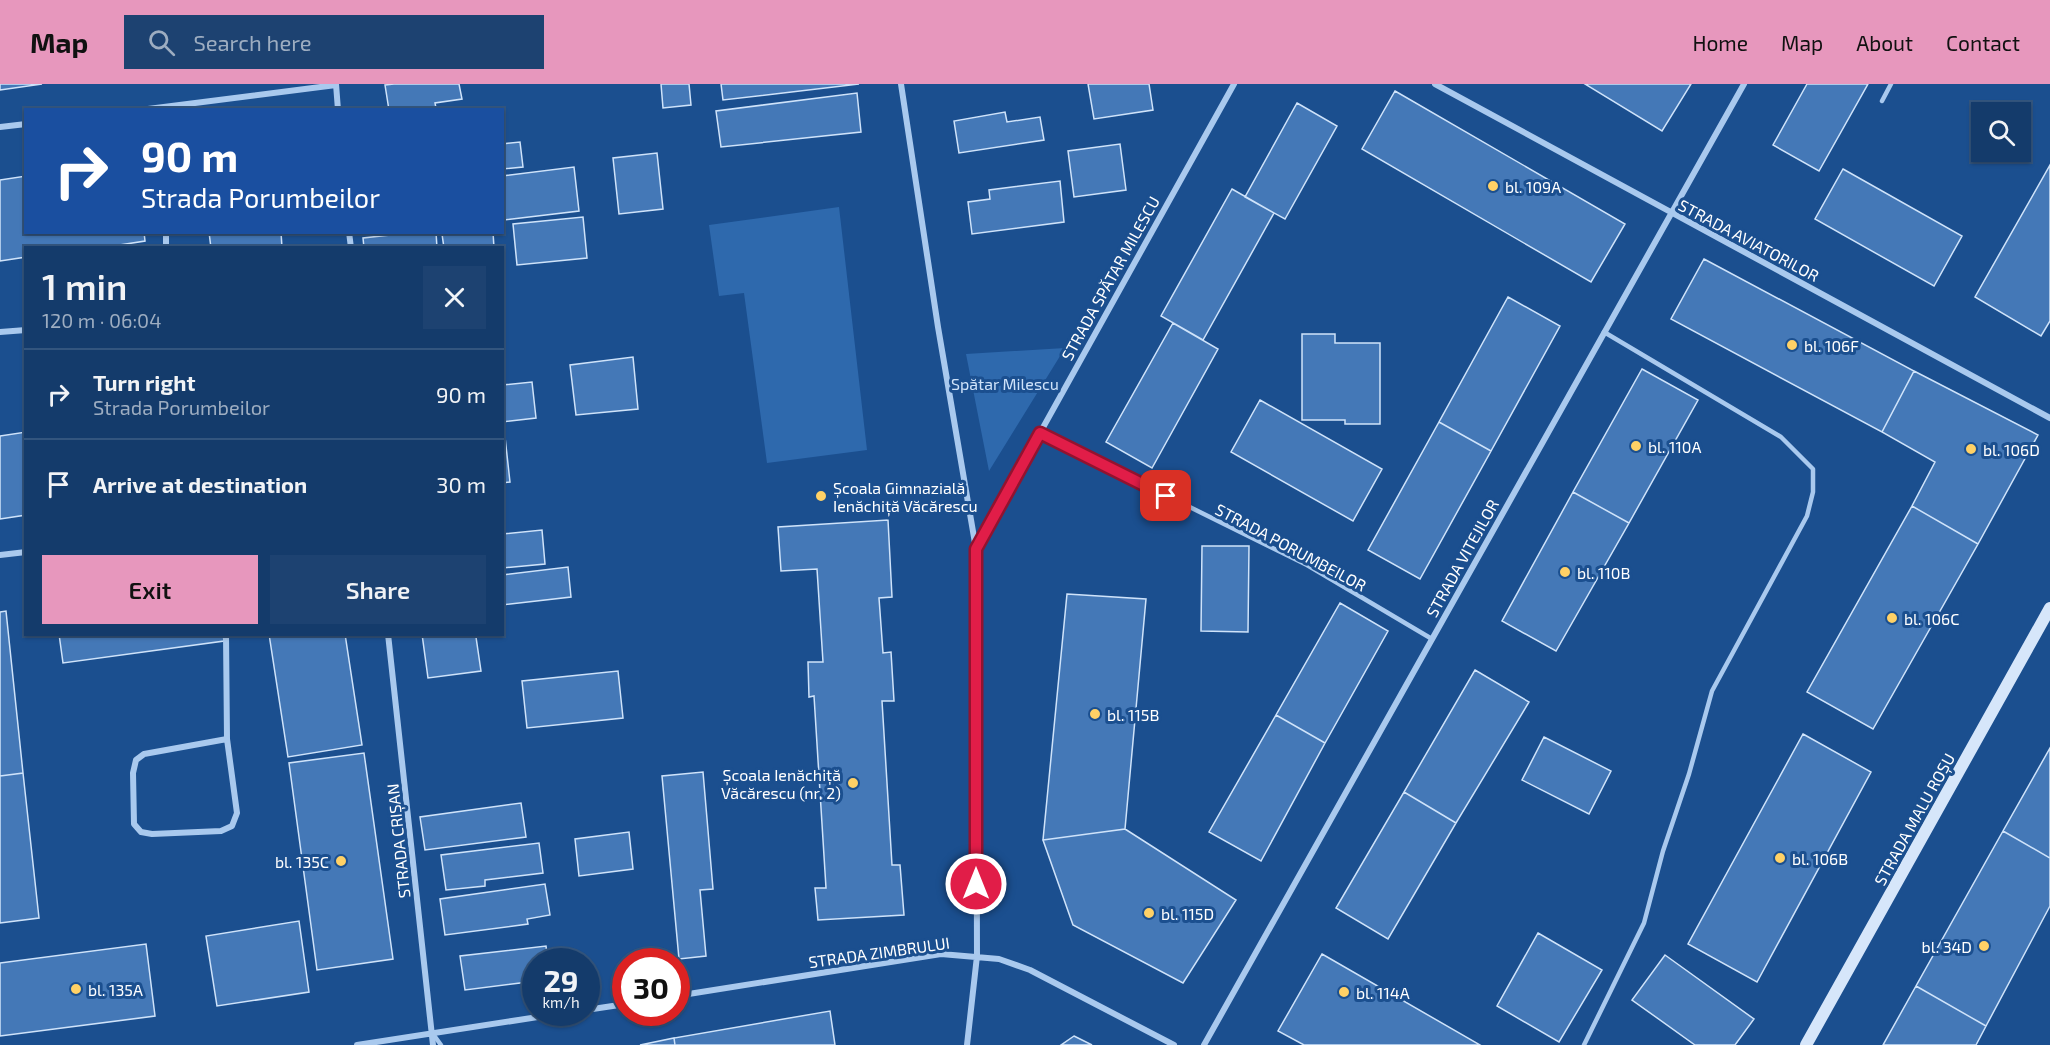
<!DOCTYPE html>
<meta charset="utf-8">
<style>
body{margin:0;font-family:"Exo 2",sans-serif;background:#1d4271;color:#f1f3f6;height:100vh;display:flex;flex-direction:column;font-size:22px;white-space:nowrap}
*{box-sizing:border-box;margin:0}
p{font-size:20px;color:#9dadc1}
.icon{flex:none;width:33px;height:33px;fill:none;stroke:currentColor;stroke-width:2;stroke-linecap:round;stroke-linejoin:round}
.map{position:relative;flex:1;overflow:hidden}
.details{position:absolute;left:24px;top:162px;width:480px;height:390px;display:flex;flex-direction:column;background:#143b6b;border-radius:0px;box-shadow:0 2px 4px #0004,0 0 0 2px #33557e}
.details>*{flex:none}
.top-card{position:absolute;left:24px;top:24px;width:480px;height:126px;border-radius:0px;box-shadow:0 2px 4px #0004,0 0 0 2px #33557e;background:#1a4fa0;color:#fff;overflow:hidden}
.buttons{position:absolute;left:1971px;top:18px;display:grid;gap:12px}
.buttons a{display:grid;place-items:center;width:60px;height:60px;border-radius:0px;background:#143b6b;box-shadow:0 2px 4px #0004,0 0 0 2px #33557e;font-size:30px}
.speed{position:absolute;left:522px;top:864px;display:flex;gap:12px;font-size:30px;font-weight:700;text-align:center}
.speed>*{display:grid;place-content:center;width:78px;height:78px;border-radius:50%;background:#143b6b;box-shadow:0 2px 4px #0004,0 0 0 2px #33557e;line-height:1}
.speed small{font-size:15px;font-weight:400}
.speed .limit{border:9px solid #d22;background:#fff;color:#111}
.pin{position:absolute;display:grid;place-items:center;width:51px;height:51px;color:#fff;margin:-26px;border-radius:12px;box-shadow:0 3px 9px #0006}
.me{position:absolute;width:66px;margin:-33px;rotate:0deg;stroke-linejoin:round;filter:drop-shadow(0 0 4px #0008)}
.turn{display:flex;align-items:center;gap:21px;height:126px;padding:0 18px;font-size:27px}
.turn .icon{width:78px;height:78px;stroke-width:2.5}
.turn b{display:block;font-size:42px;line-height:51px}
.round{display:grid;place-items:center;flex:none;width:63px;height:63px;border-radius:0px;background:#1d4271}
.head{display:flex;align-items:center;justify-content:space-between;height:102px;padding:0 18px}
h1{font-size:36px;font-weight:600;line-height:45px}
.cta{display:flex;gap:12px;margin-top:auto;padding:12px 18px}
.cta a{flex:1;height:69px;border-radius:0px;background:#e797bd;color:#111;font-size:24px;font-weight:600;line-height:69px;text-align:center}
.cta a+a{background:#1d4271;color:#f1f3f6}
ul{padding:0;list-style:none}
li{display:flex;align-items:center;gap:18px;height:90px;padding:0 18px;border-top:2px solid #33557e}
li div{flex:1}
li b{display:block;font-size:22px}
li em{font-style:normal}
header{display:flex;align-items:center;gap:36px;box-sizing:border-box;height:84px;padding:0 30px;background:#e797bd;color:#111}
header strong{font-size:28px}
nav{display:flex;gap:33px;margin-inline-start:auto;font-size:21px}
.search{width:420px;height:54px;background:#1d4271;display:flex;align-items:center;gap:15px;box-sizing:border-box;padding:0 21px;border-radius:0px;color:#9dadc1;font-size:22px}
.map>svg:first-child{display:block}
.green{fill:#2e69ad}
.building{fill:#4478b7;stroke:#cfe3fa;stroke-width:1.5}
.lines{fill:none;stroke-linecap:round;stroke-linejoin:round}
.service{stroke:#a9c9ee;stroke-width:4.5}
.minor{stroke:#a9c9ee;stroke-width:6}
.secondary{stroke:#d6e6fa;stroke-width:12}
.route-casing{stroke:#92132f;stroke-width:15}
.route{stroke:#e11d48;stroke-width:10}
.poi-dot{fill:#ffd166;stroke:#1b4f8f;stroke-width:2}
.labels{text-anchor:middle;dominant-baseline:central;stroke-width:6;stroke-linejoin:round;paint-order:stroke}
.poi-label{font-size:16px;fill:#fff;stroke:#1b4f8f;text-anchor:start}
.street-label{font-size:16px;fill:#fff;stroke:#1b4f8f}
.park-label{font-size:16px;fill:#cfe3fa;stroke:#1b4f8f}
</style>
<header>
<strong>Map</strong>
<div class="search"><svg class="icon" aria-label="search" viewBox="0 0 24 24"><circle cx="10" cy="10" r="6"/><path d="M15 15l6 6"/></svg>Search here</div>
<nav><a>Home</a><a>Map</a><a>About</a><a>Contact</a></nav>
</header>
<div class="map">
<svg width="2050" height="961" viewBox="0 0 2050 961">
<rect width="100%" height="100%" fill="#1b4f8f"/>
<!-- green -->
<path class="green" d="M839,123l28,243 -100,13 -23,-170 -25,3 -10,-71z
M1065,264l-76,123 -23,-117z"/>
<!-- building -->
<path class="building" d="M0,0h42l-42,6z
M394,0h65l3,15 -27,4 1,5 -47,2 -4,-25z
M661,0h28l2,21 -28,3z
M721,0h138l-136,16z
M1088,0h61l4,26 -59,9z
M1585,0h106l-29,47z
M1807,0h61l-49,87 -46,-26z
M1395,7l230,133 -34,58 -229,-133z
M857,9l4,39 -140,15 -5,-36z
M1297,19l40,23 -52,93 -40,-22z
M1005,28l2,10 33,-5 4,23 -85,13 -5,-32z
M520,58l3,25 -21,2v-25z
M1120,60l6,46 -52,7 -6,-46z
M657,69l6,56 -44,5 -6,-56z
M2050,81v156l-9,15 -66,-39z
M574,83l5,44 -75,9 -2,-44z
M1843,85l119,67 -28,50 -119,-67z
M26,92v56h118l1,9 -45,7h-74v9l-26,4v-81z
M1060,97l4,41 -92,12 -4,-32 22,-3 -1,-9z
M1232,105l42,24 -71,127 -42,-24z
M583,133l4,41 -70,7 -4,-41z
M209,148h72l1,16h-71z
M418,148h18l1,16h-73l-1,-10z
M452,148h41l1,16h-50l-2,-14z
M1704,175l210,112 -32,61 -211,-113z
M1508,213l52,29 -69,125 -52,-29z
M1173,239l45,26 -66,119 -46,-26z
M1302,250h33v9h45v81h-35v-4h-43z
M633,273l5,52 -62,6 -6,-50z
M1642,285l56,31 -69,123 -56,-31z
M1914,287l124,64 -60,109 -66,-38 23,-44 -53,-30z
M532,298l4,36 -34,4v-37z
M1260,316l122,69 -29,52 -122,-69z
M1439,338l52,29 -71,128 -52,-29z
M26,348v83l-26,4v-83z
M502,353h3l5,45 -8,1z
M1573,408l56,31 -73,128 -54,-30z
M1912,422l66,38 -105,185 -66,-37z
M888,436l4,77 -13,1 4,55 8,-1 3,49h-12l10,164h8l4,50 -86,5 -3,-32h11l-12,-192 -5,1 -1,-35h15l-6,-93 -36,2 -3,-44z
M542,446l3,34 -43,4v-34z
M1202,462h47l-1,86 -47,-1z
M568,483l3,30 -69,8v-30z
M1067,510l79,5 -21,230 -82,11z
M1340,519l48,28 -63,112 -49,-28z
M6,527l17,162 -23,3v-164z
M59,550h164l1,7 -161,22z
M269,550h76l17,111 -74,12z
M422,550h68l-14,3 5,34 -53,7z
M1475,586l54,32 -73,121 -52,-31z
M618,587l5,47 -96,10 -5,-47z
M1276,631l49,28 -64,118 -52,-29z
M1803,650l68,38 -114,210 -69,-38z
M1544,653l67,34 -22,43 -67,-34z
M2050,664v110l-47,-27z
M364,669l29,206 -76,11 -28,-207z
M703,688l10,117 -13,1 6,66 -27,3 -17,-183z
M23,689l16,145 -39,5v-147z
M1404,708l52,31 -68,116 -52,-31z
M521,719l5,34 -101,13 -5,-33z
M1125,745l111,71 -53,83 -110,-58 -30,-85z
M2003,747l47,27v48l-64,120 -70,-40z
M629,748l4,37 -54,7 -4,-37z
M539,759l4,30 -58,7v6l-39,4 -5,-35z
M545,800l5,31 -23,4 1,5 -83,11 -5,-36z
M299,837l10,71 -92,14 -11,-70z
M1538,849l64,37 -43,72 -62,-36z
M146,860l9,72 -155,20v-73z
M546,862l2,16h-12v19l-71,9 -5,-34z
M1322,870l158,91h-176l-26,-14z
M1665,871l89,64 -19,26h-40l-63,-45z
M1916,902l70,40 -10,19h-93z
M830,927l5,34h-160l-1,-7z
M1074,952l18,9h-31z
M674,954l1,7h-35z"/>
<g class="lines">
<!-- service -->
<path class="service" d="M1882,17l9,-17
M1040,349l267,132 125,74
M433,950l8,11
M1584,961l60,-122 19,-72 26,-77 23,-83 95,-175 6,-24v-23l-32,-32 -177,-105"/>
<!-- minor -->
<path class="minor" d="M336,0l2,26
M901,0l37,243 38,222 1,407 -10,89
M1435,0l615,334
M140,26l196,-25
M0,43l26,-3
M166,148v16
M349,148l2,16
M0,248l26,-2
M976,464l258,-464
M0,471l26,-3
M226,550l1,105 -83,15 -8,6 -3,13 1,51 7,8 11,2 69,-3 11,-5 5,-13 -10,-74
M388,550l45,411
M676,912l265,-42 58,5 31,11 144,75
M586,926l40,-6
M357,961l213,-33
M1204,961l540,-961"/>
<!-- secondary -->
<path class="secondary" d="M1806,961l244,-437"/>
</g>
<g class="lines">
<defs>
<path id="route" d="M976,800v-335l64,-116 126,63"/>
</defs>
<!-- route casing -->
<use href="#route" class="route-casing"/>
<!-- route -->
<use href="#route" class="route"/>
</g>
<!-- markers -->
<g class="poi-dot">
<circle cx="1493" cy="102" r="6"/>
<circle cx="1792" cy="261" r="6"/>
<circle cx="1636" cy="362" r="6"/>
<circle cx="1971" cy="365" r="6"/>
<circle cx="821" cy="412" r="6"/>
<circle cx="1565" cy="488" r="6"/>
<circle cx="1892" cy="534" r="6"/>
<circle cx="1095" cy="630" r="6"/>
<circle cx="853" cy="699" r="6"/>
<circle cx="1780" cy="774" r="6"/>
<circle cx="341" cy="777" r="6"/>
<circle cx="1149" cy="829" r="6"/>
<circle cx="1984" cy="862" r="6"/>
<circle cx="76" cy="905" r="6"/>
<circle cx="1344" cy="908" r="6"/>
</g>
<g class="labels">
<!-- poi labels -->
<g class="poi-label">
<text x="1505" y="102">bl. 109A</text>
<text x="1804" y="261">bl. 106F</text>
<text x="1648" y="362">bl. 110A</text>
<text x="1983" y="365">bl. 106D</text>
<text x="833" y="403">Școala Gimnazială<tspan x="833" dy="18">Ienăchiță Văcărescu</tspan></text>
<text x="1577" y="488">bl. 110B</text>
<text x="1904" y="534">bl. 106C</text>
<text x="1107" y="630">bl. 115B</text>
<text x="841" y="690" text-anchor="end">Școala Ienăchiță<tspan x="841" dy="18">Văcărescu (nr. 2)</tspan></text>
<text x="1792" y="774">bl. 106B</text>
<text x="329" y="777" text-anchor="end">bl. 135C</text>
<text x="1161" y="829">bl. 115D</text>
<text x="1972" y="862" text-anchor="end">bl. 34D</text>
<text x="88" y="905">bl. 135A</text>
<text x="1356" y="908">bl. 114A</text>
</g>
<!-- street labels -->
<g class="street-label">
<text transform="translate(1749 156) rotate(28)">STRADA AVIATORILOR</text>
<text transform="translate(1110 194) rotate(-61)">STRADA SPĂTAR MILESCU</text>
<text transform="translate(1291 463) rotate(28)">STRADA PORUMBEILOR</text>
<text transform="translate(1462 474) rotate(-61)">STRADA VITEJILOR</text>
<text transform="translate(1914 735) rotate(-61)">STRADA MALU ROȘU</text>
<text transform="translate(398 757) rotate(-96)">STRADA CRIȘAN</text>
<text transform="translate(879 868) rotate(-8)">STRADA ZIMBRULUI</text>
</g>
<!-- park labels -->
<g class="park-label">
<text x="1005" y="299">Spătar Milescu</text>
</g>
</g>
</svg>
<div class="buttons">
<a><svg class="icon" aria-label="search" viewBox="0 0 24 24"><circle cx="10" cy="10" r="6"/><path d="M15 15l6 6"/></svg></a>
</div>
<div class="speed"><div>29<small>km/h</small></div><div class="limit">30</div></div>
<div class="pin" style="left:1166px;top:412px;background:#d93025"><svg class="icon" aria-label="arrive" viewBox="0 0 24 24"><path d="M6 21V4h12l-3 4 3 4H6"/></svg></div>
<svg class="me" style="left:976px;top:800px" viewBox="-20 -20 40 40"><circle r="17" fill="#e11d48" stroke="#fff" stroke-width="3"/><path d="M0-11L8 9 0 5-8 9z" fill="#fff"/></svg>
<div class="top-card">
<div class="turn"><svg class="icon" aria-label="right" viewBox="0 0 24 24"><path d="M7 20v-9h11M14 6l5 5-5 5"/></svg><div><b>90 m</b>Strada Porumbeilor</div></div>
</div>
<section class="details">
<div class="head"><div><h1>1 min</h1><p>120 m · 06:04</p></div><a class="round"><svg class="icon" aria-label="close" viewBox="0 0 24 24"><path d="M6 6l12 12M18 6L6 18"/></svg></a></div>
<ul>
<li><svg class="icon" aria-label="right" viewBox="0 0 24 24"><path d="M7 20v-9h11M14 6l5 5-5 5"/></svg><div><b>Turn right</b><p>Strada Porumbeilor</p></div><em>90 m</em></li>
<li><svg class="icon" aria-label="arrive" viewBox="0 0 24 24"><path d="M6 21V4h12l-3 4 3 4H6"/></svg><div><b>Arrive at destination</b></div><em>30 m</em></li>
</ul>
<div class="cta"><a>Exit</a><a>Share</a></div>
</section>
</div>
